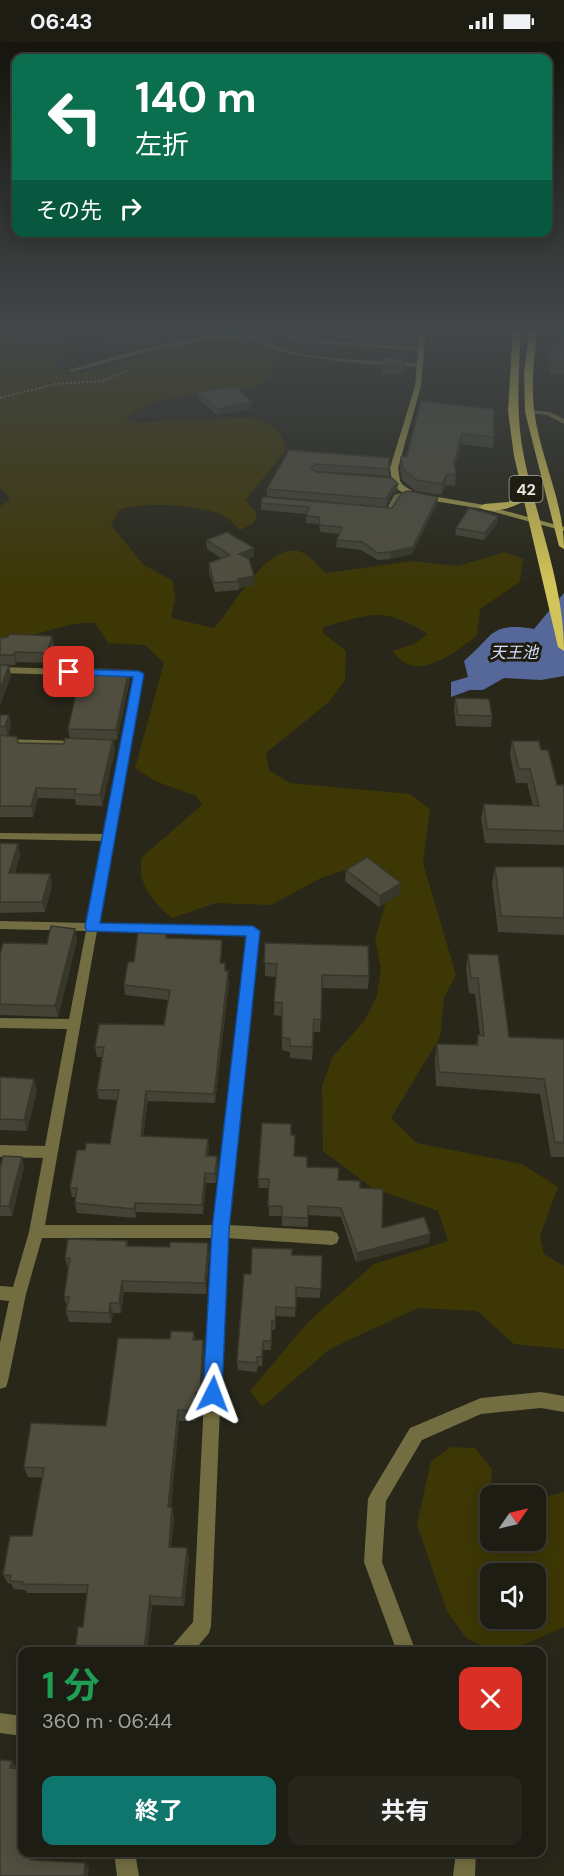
<!DOCTYPE html>
<html lang="ja">
<meta charset="utf-8">
<style>
body{margin:0;font-family:"DM Sans","Noto Sans JP",sans-serif;background:#26261d;color:#f1f3f6;height:100vh;display:flex;flex-direction:column;font-size:22px;white-space:nowrap}
*{box-sizing:border-box;margin:0}
p{font-size:20px;color:#a1a2a0}
.icon{flex:none;width:33px;height:33px;fill:none;stroke:currentColor;stroke-width:2;stroke-linecap:round;stroke-linejoin:round}
.map{position:relative;flex:1;overflow:hidden}
.details{position:absolute;left:18px;top:1605px;width:528px;height:210px;display:flex;flex-direction:column;background:#1e1d14;border-radius:12px;box-shadow:0 3px 15px #0003,0 0 0 2px #3c3b34}
.details>*{flex:none}
.hud{position:absolute;left:12px;top:12px;width:540px;height:183px;border-radius:12px;box-shadow:0 3px 15px #0003,0 0 0 2px #3c3b34;background:#0b6e4f;color:#fff;overflow:hidden}
.needle{width:39px;rotate:56deg}
.tools{position:absolute;left:480px;top:1443px;display:grid;gap:12px}
.tools a{display:grid;place-items:center;width:66px;height:66px;border-radius:12px;background:#1e1d14;box-shadow:0 3px 15px #0003,0 0 0 2px #3c3b34;font-size:30px}
.pin{position:absolute;display:grid;place-items:center;width:51px;height:51px;color:#fff;margin:-26px;border-radius:12px;box-shadow:0 3px 9px #0006}
.me{position:absolute;width:66px;margin:-33px;rotate:3deg;stroke-linejoin:round;filter:drop-shadow(0 0 4px #0008)}
.turn{display:flex;align-items:center;gap:21px;height:126px;padding:0 24px;font-size:27px}
.turn .icon{width:78px;height:78px;stroke-width:2.5}
.turn b{display:block;font-size:42px;line-height:51px}
.then{display:flex;align-items:center;height:57px;padding:0 24px;background:#0003;gap:12px;font-size:22px}
.round{display:grid;place-items:center;flex:none;width:63px;height:63px;border-radius:12px;background:#26261d}
.head{display:flex;align-items:center;justify-content:space-between;height:102px;padding:0 24px}
h1{font-size:36px;font-weight:700;line-height:45px;color:#1e9e55}
.action{display:flex;gap:12px;margin-top:auto;padding:12px 24px}
.action a{flex:1;height:69px;border-radius:12px;background:#0f766e;color:#fff;font-size:24px;font-weight:700;line-height:69px;text-align:center}
.action a+a{background:#26261d;color:#f1f3f6}
.status{display:flex;justify-content:space-between;align-items:center;height:42px;padding:0 30px;background:#1e1d14;direction:ltr}
.status svg{height:16px;fill:currentColor}
.map>svg:first-child{display:block}
.green{fill:#3d3706;fill-rule:evenodd}
.water{fill:#56689a}
.lines{fill:none;stroke-linecap:round;stroke-linejoin:round}
.path{stroke:#7f7e73;stroke-width:2;stroke-dasharray:2 2;stroke-linecap:butt}
.minor{fill:#736e42;fill-rule:evenodd}
.tertiary{fill:#736e42;fill-rule:evenodd}
.secondary{fill:#9f974d;fill-rule:evenodd}
.trunk{fill:#d2c458;fill-rule:evenodd}
.wall{fill:#444336}
.shaded-wall{fill:#37372c}
.building{fill:#4f4e3f;stroke:#37372c;stroke-width:1.5}
.route{fill:#1a73e8;stroke:#114b97;stroke-width:1.5}
.labels{text-anchor:middle;dominant-baseline:central;stroke-width:6;stroke-linejoin:round;paint-order:stroke}
.shield{fill:#1f1d11;stroke:#abaaa0;stroke-width:1.5}
.shield-label{font-size:16px;font-weight:bold;fill:#e7e7de}
.far-water-label{font-size:16px;font-style:italic;fill:#d4e0ff;stroke:#1f1d11}
</style>
<div class="status"><b>06:43</b><svg viewBox="0 0 49 12"><path d="M0 12V9h3v3zM5 12V6h3v6zM10 12V3h3v9zM15 12V0h3v12zM26 1h20v11H26zM47 4h2v5h-2z"/></svg></div>
<div class="map">
<svg width="564" height="1834" viewBox="0 0 564 1834">
<rect width="100%" height="100%" fill="#28271a"/>
<!-- green -->
<path class="green" d="M0,286h14l6,11h35l21,4 1,3 -23,15 2,6c38,13 57,-3 92,-15 26,-10 72,-15 99,-11 11,2 23,11 33,16l-12,22 -9,6c-31,9 -112,8 -132,33 9,9 28,3 40,2 11,-1 22,1 33,1 31,-2 81,-13 85,30l-40,50 12,12 -3,10 -14,7c-5,-5 -11,-12 -18,-15 -23,-10 -80,-14 -103,-5l-8,15 32,39 30,17 2,18 -4,19 43,10c19,-19 53,-88 87,-76 10,4 17,14 25,21l86,-12 46,5 47,-14 18,7 -3,23 -40,27 -3,26c-21,18 -63,50 -84,16l21,-7 14,-10c-48,-28 -53,-20 -105,-7v6l23,18 -1,29 -16,22 -63,51 3,17 21,13 120,11 20,15 -7,54 33,112 -12,23 -4,39 -49,81 26,25 105,21 36,23 -18,49 4,18 20,12v83l-50,-5 -37,-33 -59,-3 -88,41 -68,58 -12,-16 59,-70 65,-57 74,-23 -10,-30 -66,-23 -49,-37 -1,-65 11,-30 32,-36 12,-25 4,-26 -6,-30 16,-55 -42,-15 -28,9 -50,27 -55,-2 -44,15c-19,-16 -36,-35 -30,-61l60,-52 -6,-9 -41,-15 -20,-13 29,-105 -19,-18 -37,-2 -13,-20c-29,-2 -65,16 -95,20v-136l10,-8 -10,-11z
M451,1405l24,1 17,21 -1,24 5,2 -6,1v44h46v-41l28,-7v135l-46,20 -27,3 -25,-12 -19,-27 -30,-86 14,-64zM490,1532h46v44h-46z"/>
<!-- water -->
<path class="water" d="M564,551v83l-23,4 -37,-2 -21,12h-13l-19,7v-15l17,-5 -4,-16c31,-26 25,-39 70,-32z"/>
<g class="lines">
<!-- path -->
<path class="path" d="M0,356l55,-14 49,-3 23,-11"/>
<!-- minor -->
<path class="minor" d="M219,286h25l8,5 65,-5 -12,6 -49,3c39,25 118,23 164,26l3,2 -3,2 -68,-4 -51,-7 -26,-6 -26,-13 -45,3 -61,13 -72,19 -3,-2 74,-21 62,-13 41,-2 -4,-3z
M314,298l107,7 3,2 -3,2 -105,-8z
M530,368l20,2 14,7v5l-17,-9 -19,-2 -1,-1z
M407,449h3v4l-10,3 -8,15 -14,-1 -4,-2 4,-2 9,1 7,-14z
M0,625l97,3 5,3 -5,3 -97,-3z
M114,628l25,1 5,3 -45,249 158,5 2,3 -31,294 104,6 5,2 2,5 -2,5 -5,2 -105,-7 -16,388 -2,7 -16,19h-22l2,-7 20,-23 19,-384h-170l-16,56 -18,87 -2,6 -6,2v-46l9,-42 -9,-1v-14l13,1 16,-55 14,-74 -43,-1v-12l45,1 22,-117 -67,-1v-10l69,1 17,-88 -86,-2v-8l87,2 16,-82 -103,-2v-6l104,1 30,-157 -23,-2v-4zM97,889l150,4 -34,290h-168z
M0,697l80,2 5,3 -5,3 -80,-2z"/>
<!-- tertiary -->
<path class="tertiary" d="M541,1350l23,4v16l-23,-4 -60,6 -59,26 -36,61 -4,61 34,90h-19l-33,-90 4,-63 3,-6 39,-65 71,-30z
M0,1671l22,3v20l-22,-3z
M114,1810h21l4,24h-22z
M456,1810h20l-1,24h-22z"/>
<!-- secondary -->
<path class="secondary" d="M420,286h6l-5,58 -23,82 2,13 3,4 12,8 69,12 80,22v4l-81,-22 -73,-12 -13,-8 -5,-8 -2,-13 25,-82z"/>
<!-- trunk -->
<path class="trunk" d="M513,286h8c-2,43 -6,86 3,129 13,64 40,128 40,194l-6,-4 -34,-146c-11,7 -34,14 -45,6l5,-3 24,-2 15,-8 -9,-38 -6,-45z
M530,286h8c-4,28 -7,54 -4,82 6,48 30,91 30,139l-5,-3 -34,-134 -1,-40z"/>
</g>
<!-- wall -->
<path class="wall" d="M103,286h39l-1,1 70,-1 -4,6 -26,-1 -63,19 -19,-17 -1,-6z
M402,286h16v2z
M453,286h17v2z
M306,288l110,1v6l-3,7 -97,-7 -4,6 -29,-5v-6z
M552,301h12v32l-15,-1 1,-21z
M384,316l22,1 -1,9 -2,7 -21,-1z
M198,350l54,10v7l-35,6 -19,-16z
M421,359l73,36 -1,11 -32,-4 -6,22 1,9 -1,11 -9,-1 -5,10 -25,-4 -14,-11 -2,-12 1,-11 6,-1z
M289,408l100,19v7l-74,-5 82,21 -5,2 -6,13 -119,-11v-7z
M261,461l131,5 45,-4 -25,50 -22,5 -12,1 -17,-10 -25,-3 1,-7 2,-6 -19,-2 -1,-8 -13,-1v-9l-45,-4z
M498,474l-1,8 -13,16 -29,-5 1,-7z
M206,498l48,8v8l-6,3 6,17v9l-15,3v2l-24,2 -6,-20v-9l13,-4 -15,-10z
M52,594l2,10 -5,17 -32,-1 -2,3h-6l2,11 -11,29v-67z
M130,637l-13,61 -47,-2 -2,-9z
M455,656l37,18 -1,11 -35,-1 -2,-17z
M0,673h9l2,11 -3,10 10,7 46,1 49,-4 2,10 -13,56 -26,-1 -1,-6 -37,-1 -5,19h-33z
M512,699l29,9 16,35h7v60l-79,-2 -4,-24 3,-15 49,2 -6,-23h-11l-6,-28z
M0,801l20,12 -5,18 37,12 -7,27 -45,1z
M495,825h69v68l-66,-3 -6,-49z
M346,828l54,24 -21,13 -34,-26z
M75,887l2,11 -19,77 -58,-2v-61l47,-10z
M166,892l1,4 55,2v10l-1,13 5,8 3,10 -14,122 -67,-2 -5,35 66,12 -1,8h9l1,9 -2,18h-10l-3,31 -67,-2v6l-59,-5 -2,-10 1,-6h-4l-2,-9 15,-38 25,-6 7,-44 -18,-1 -2,-9 5,-33h-5l-2,-10 69,-22 4,-25 -43,-5 -1,-10 10,-23z
M265,901l104,33 -1,13 -46,-1 -2,44h-6l-2,28 -22,-2v-6l-8,-2v-34l-8,-1 2,-38 -11,-1z
M468,912l41,83 55,2v118h-13l-11,-63 -104,-8 -1,-28 2,-14 39,1 2,-10h2l-5,-41 -6,-1 -3,-24z
M0,1035l37,13 -10,41 -27,-1z
M291,1093l3,21 13,11 31,13 22,8 22,40 48,6 -1,9 -73,19 -15,-45 -33,-2v12l-26,-1v-10h-13v-28h-10l-1,-9z
M0,1123l24,2 -12,49h-12z
M127,1199l1,6 81,6 -3,41 -82,-2 -3,21h-8l-2,10 -42,-1 -3,-11 1,-4 -3,-10 4,-28 -3,-11z
M292,1213l30,1 -2,42 -24,-1 -1,20 -19,-1 -1,14h-3l-1,20h-8l-1,16h-4l-1,6 -19,-2 -1,-9 14,-87z
M194,1290l1,8h8l1,11 -3,53h-4l-1,17h-17l-8,86 3,9 -3,32 18,9 -5,49 -32,-1 -5,47h-72l8,-25 4,-34h-60l-2,-3 -11,-1 -3,-5 -3,-1 -5,-8 29,-39 11,-58 -15,-1 -4,-10 82,-41 64,-87z"/>
<!-- shaded-wall -->
<path class="shaded-wall" d="M178,286h3v5l-63,19 -1,-6z
M316,289v6l-4,6v-6z
M406,317l-1,9 -2,7v-9z
M252,360v7l-35,6v-6z
M462,392l-1,10 -8,28 1,-10z
M447,432l-1,11 -5,10 1,-11z
M398,442l-1,8 -5,2 -6,13v-8l7,-12z
M438,455l-1,7 -25,50 -22,5v-7z
M498,474l-1,8 -13,16 1,-7z
M254,506v8l-14,7 -1,-9z
M254,534v9l-15,3 -1,-9z
M52,594l2,10 -5,17 -2,-10z
M15,610l2,10 -2,3 -1,-10z
M9,623l2,11 -11,29v-15z
M129,628l1,9 -13,61 -1,-10z
M9,673l2,11 -3,11 -3,-11z
M113,698l2,10 -13,56 -2,-11z
M36,746l2,10 -5,19 -2,-11z
M18,802l2,11 -9,29 -2,-11z
M50,832l2,11 -7,27 -3,-10z
M401,841l-1,11 -21,13 1,-11z
M75,887l2,11 -19,77 -3,-11z
M222,898v10l-2,23v-10z
M228,929l1,10 -14,122 -1,-9z
M34,1037l3,11 -10,41 -3,-11z
M146,1049l2,10 -6,44 -1,-9z
M208,1097l1,9 -2,17 -1,-9z
M217,1114l1,9 -2,18 -1,-9z
M22,1115l2,10 -12,49 -3,-10z
M205,1131l1,10 -3,31 -1,-9z
M135,1161l1,9v6l-2,-9z
M430,1192l-1,9 -73,19 1,-9z
M208,1201l1,10 -3,41 -1,-11z
M122,1239l2,11 -3,21 -2,-10z
M110,1261l3,10 -2,10 -2,-10z
M203,1298l1,11 -3,53 -1,-11z
M196,1351l1,11 -1,17 -2,-10z
M178,1368l1,11 -9,95 -2,-9z
M172,1465l2,9 -4,40 -1,-9z
M187,1506l2,9 -5,49 -2,-8z
M150,1554l2,9 -5,47h-3z
M12,1719l5,6 -2,7 -5,-6z
M32,1810h5l-2,13 -4,-5z
M85,1821l4,4 -1,9h-4z"/>
<!-- building -->
<path class="building" d="M103,286h37l1,1 3,-1h34l-61,18 -19,-17z
M310,286h88l18,3 -2,7 -98,-7 -4,6 -29,-5 23,-2z
M552,301h12v21h-13z
M384,316l22,1 -3,7 -20,-1z
M228,346h9l15,14 -35,7 -19,-17z
M421,359l73,8v28l-32,-3 -8,28 2,13 -9,-1 -5,10 -25,-4 -14,-11 -2,-12 6,-1z
M289,408l100,8v11l-75,-5 -3,5 6,3 75,6 6,6 -5,3 -7,12 -119,-10z
M408,449l30,6 -25,50 -23,5 -12,1 -16,-11 -25,-2 5,-13 -22,-2 -1,-8 -13,-1 3,-9 -48,-4 2,-6 129,11 10,-15z
M469,466l29,8 -13,17 -29,-5z
M227,490l27,16 -15,6 10,5 5,17 -16,3 1,2 -25,2 -5,-20 21,-8 -24,-15z
M9,592l43,2 -5,17 -32,-1 -1,3h-14v-17l8,-1z
M0,623h9l-9,25z
M82,626l47,2 -13,60 -48,-1z
M455,656l34,1 3,17 -34,-1z
M0,673h9l-4,11 -5,1z
M0,693l17,2 1,6 46,1 1,-6 48,2 -13,55 -26,-1 2,-5 -40,-1 -5,18h-31z
M512,699h27l2,9h7l9,35h7v46l-77,-2 -3,-25 55,2 -9,-37h-11z
M0,801l18,1 -9,29 41,1 -8,28h-42z
M367,815l34,26 -21,13 -34,-26z
M495,825h69v51l-63,-2z
M51,884l24,3 -20,77 -55,-2v-50l3,-11 44,1z
M138,891l28,1v4l56,2 -2,23h5v8h3l-14,123 -68,-3 -5,45 67,3 -2,17h11l-2,18 -10,-1 -3,32 -67,-2 -1,6 -59,-6 2,-15h-7l7,-38h8l1,-7 24,1 9,-54h-22l7,-43h-9l4,-23 65,1 6,-35 -46,-5 4,-23h6z
M265,901l103,3 1,30 -47,-1 -1,45 -7,-1 -2,28 -22,-1v-7l-8,-2v-34l-8,-1 3,-38 -13,-1z
M468,912l30,1 11,82 55,2v104l-9,-1 -11,-63 -105,-7 -2,-28 41,1v-10l6,1 -6,-58h-7z
M0,1035l34,2 -10,41 -24,-1z
M262,1081l29,1v11h4l-1,21 13,1v10l32,1 -1,12 22,1v7l23,1 -1,39 42,-11 6,17 -73,19 -16,-45 -33,-2v12l-26,-1v-11h-14l1,-27h-11z
M3,1114l19,1 -13,49h-9v-41h1z
M68,1197l59,2 -1,5 44,1v-5l38,1 -3,40 -83,-2 -3,22h-9l-1,10 -43,-2 3,-14h-5l6,-39h-5z
M252,1206l40,1v6l30,1 -1,33 -25,-2v21l-20,-1 -1,14h-3l-1,20h-8l-1,16h-5v6l-20,-2 7,-87h7z
M171,1289l23,1 -1,8h10l-3,53h-4l-2,18 -16,-1 -10,97h4l-3,40 18,1 -5,50 -32,-2 -6,56h-69l3,-25h5l5,-42 -66,-1 1,-2 -13,-1 1,-6h-8l7,-39h22l12,-68 -20,-1 7,-44 75,3 12,-88 52,1z
M0,1718l12,1 -2,7 12,1v83h10l-1,8 54,3 -1,13h-84z"/>
<!-- sky -->
<linearGradient id="sky" x2="0" y2="1"><stop stop-color="#16150e"/><stop offset="0.53" stop-color="#424749"/><stop offset="1" stop-color="#424749" stop-opacity="0"/></linearGradient>
<rect width="564" height="543" fill="url(#sky)"/>
<!-- route -->
<path class="route" d="M69,627l70,2 5,3 -44,249 153,3 7,5 -31,299 -7,164 -3,6 -6,3 -7,-3 -3,-6 9,-164 34,-294 -159,-5 -2,-4 48,-250 -67,-3 -2,-2z"/>
<g class="labels">
<!-- shield labels -->
<rect class="shield" x="509.5" y="434" width="33" height="26" rx="4.5"/>
<g class="shield-label">
<text x="526" y="447">42</text>
</g>
<!-- far-water labels -->
<g class="far-water-label">
<text x="514" y="610">天王池</text>
</g>
</g>
</svg>
<div class="tools">
<a><svg class="needle" viewBox="-14 -14 28 28"><path d="M0-13l5 13h-10z" fill="#e53935"/><path d="M0 13l5-13h-10z" fill="#a1a2a0"/></svg></a>
<a><svg class="icon" aria-label="sound" viewBox="0 0 24 24"><path d="M4 9h4l5-4v14l-5-4H4zM17 9q2 3 0 6"/></svg></a>
</div>
<div class="pin" style="left:69px;top:630px;background:#d93025"><svg class="icon" aria-label="arrive" viewBox="0 0 24 24"><path d="M6 21V4h12l-3 4 3 4H6"/></svg></div>
<svg class="me" style="left:213px;top:1352px" viewBox="-20 -20 40 40"><path d="M0-17L14 15 0 8-14 15z" fill="#1a73e8" stroke="#fff" stroke-width="4"/></svg>
<div class="hud">
<div class="turn"><svg class="icon" aria-label="left" viewBox="0 0 24 24"><path d="M17 20v-9H6M10 6l-5 5 5 5"/></svg><div><b>140 m</b>左折</div></div>
<div class="then">その先<svg class="icon" aria-label="right" viewBox="0 0 24 24"><path d="M7 20v-9h11M14 6l5 5-5 5"/></svg></div>
</div>
<section class="details">
<div class="head"><div><h1>1 分</h1><p>360 m · 06:44</p></div><a class="round" style="background:#d93025;color:#fff"><svg class="icon" aria-label="close" viewBox="0 0 24 24"><path d="M6 6l12 12M18 6L6 18"/></svg></a></div>
<div class="action"><a>終了</a><a>共有</a></div>
</section>
</div>
